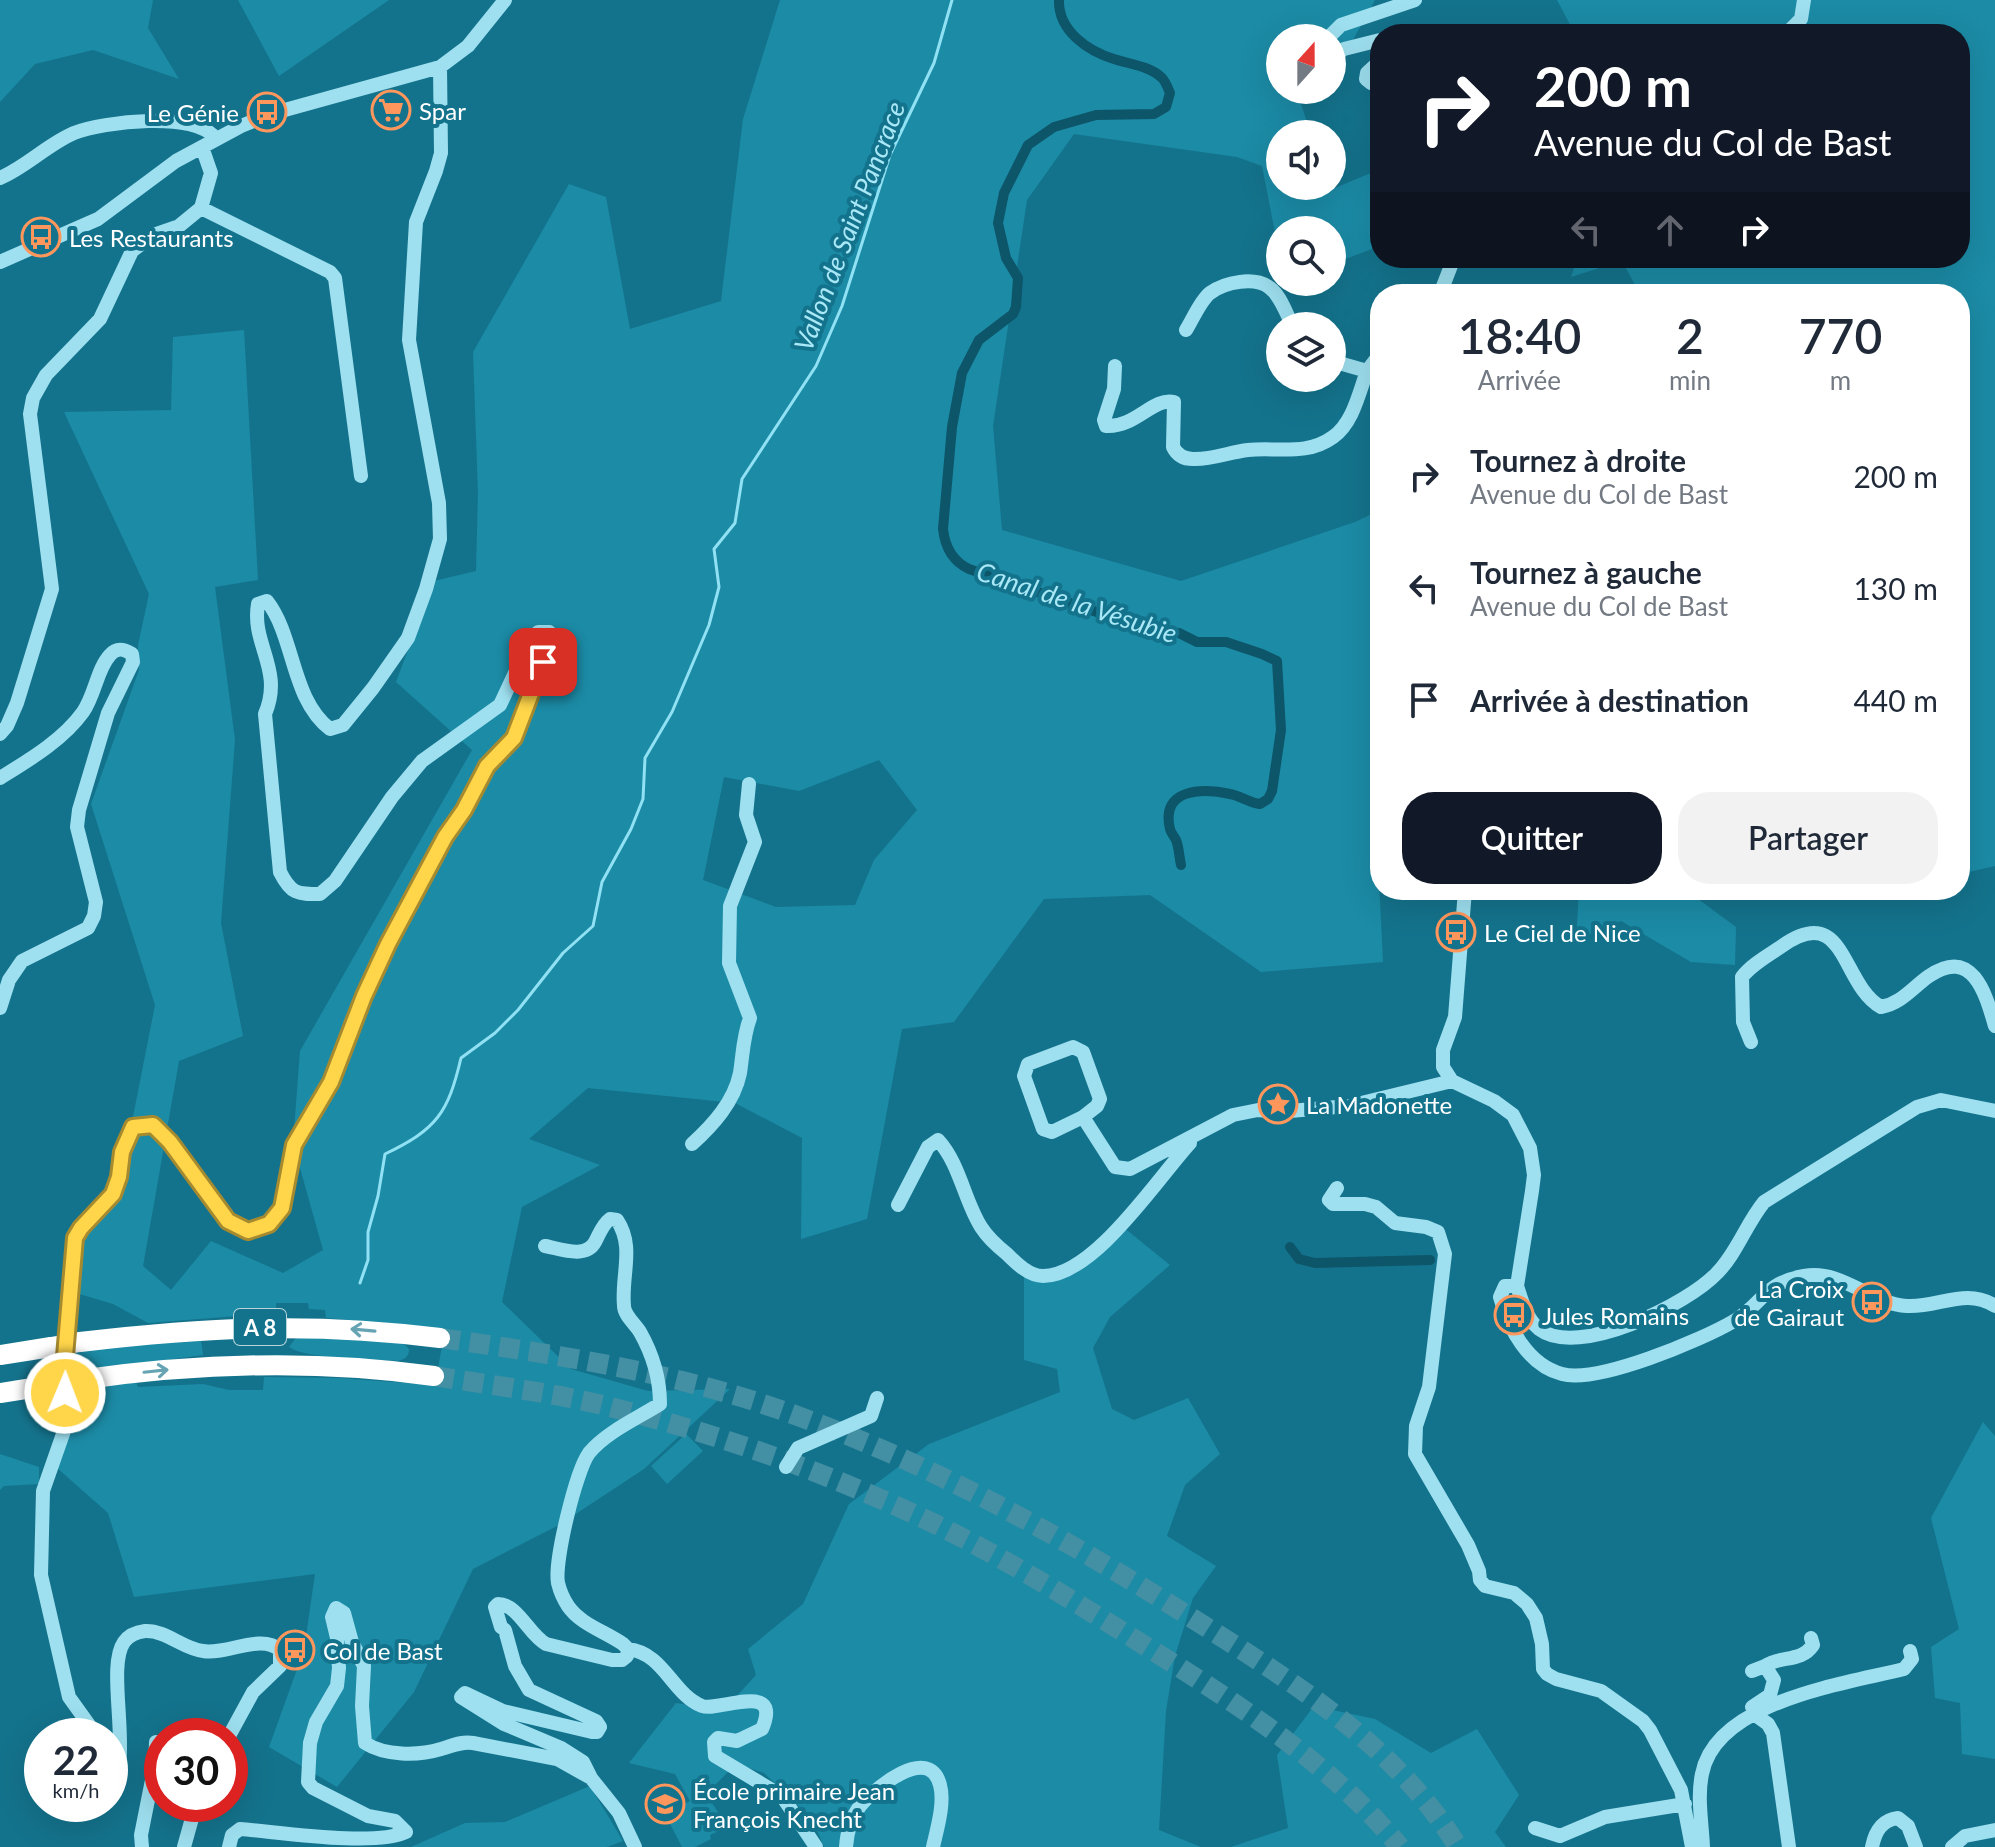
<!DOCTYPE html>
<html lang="fr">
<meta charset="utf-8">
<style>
body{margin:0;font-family:Lato,sans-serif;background:#f2f2f3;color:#1f2937;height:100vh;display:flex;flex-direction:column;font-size:30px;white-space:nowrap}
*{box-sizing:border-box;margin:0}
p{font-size:26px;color:#747a83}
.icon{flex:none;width:44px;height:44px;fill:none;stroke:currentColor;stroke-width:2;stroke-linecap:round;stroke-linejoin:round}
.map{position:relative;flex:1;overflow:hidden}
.side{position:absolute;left:1370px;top:284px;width:600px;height:616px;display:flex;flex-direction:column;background:#fff;border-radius:32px;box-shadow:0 8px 32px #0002}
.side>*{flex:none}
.guide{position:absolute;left:1370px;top:24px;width:600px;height:244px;border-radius:32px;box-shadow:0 8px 32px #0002;background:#111827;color:#fff;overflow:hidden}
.needle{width:52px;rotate:21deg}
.buttons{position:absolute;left:1266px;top:24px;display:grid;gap:16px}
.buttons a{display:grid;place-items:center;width:80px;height:80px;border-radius:50%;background:#fff;box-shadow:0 8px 32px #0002;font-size:40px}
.speed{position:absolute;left:24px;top:1718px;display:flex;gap:16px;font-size:40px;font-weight:700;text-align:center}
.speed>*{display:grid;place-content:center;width:104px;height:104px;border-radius:50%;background:#fff;box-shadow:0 8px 32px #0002;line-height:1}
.speed small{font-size:20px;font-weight:400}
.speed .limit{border:12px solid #d22;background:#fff;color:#111}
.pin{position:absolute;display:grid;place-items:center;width:68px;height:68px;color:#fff;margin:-34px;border-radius:16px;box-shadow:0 4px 12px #0006}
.me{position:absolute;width:88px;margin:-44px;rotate:1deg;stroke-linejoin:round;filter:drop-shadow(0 0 6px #0008)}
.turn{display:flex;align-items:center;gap:28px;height:168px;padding:0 32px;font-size:36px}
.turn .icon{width:104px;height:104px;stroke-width:2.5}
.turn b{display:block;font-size:56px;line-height:68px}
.lanes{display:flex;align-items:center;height:76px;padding:0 32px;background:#0003;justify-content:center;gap:40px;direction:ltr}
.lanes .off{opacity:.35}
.eta{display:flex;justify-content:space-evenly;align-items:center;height:136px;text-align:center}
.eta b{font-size:48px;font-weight:600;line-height:56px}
.primary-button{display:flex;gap:16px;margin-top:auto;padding:16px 32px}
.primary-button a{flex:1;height:92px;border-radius:32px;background:#111827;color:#fff;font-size:32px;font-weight:600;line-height:92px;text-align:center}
.primary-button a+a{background:#f2f2f3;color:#1f2937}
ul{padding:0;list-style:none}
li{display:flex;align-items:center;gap:24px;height:112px;padding:0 32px}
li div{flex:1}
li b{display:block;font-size:30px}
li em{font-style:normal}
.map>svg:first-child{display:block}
.green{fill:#1c8ba6;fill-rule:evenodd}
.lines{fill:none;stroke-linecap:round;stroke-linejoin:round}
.stream{stroke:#90e1f3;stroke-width:3}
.canal{stroke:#0d5569;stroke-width:10}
.highway-tunnel{stroke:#438fa3;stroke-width:20;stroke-dasharray:20 10;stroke-linecap:butt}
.minor{stroke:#9ee0f0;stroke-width:14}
.highway{stroke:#fff;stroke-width:20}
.highway-bridge{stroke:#fff;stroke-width:20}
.oneway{stroke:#66a4b4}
.route-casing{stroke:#a68a30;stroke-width:20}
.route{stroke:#ffd54a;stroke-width:14}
.labels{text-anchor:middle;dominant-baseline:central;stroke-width:8;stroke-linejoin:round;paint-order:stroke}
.shield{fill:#14738c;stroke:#b8d5dc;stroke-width:2}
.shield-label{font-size:22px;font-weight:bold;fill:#fff}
.poi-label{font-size:24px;fill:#fff;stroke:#14738c;text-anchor:start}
.water-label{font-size:26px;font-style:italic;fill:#a9e8f7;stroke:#14738c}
</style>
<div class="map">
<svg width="1995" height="1847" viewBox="0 0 1995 1847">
<rect width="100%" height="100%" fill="#14738c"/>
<!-- green -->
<path class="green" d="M0,0h153l-5,28 31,51 -86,-29 -58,14 -35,38z
M238,0h151l-110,76z
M780,0h595l-36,65 -7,6v-33h-52v52h29l-10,8 12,36h-31v52h48l2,4 48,-20 2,76 -48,18v-34h-52v19l-2,-1 -16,-82 -25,-9 -163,-23 -47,66 -34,226 9,104 179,51 174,-59 25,-12v271l-5,19 8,162 -122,10 -111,-77 -106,4 -90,123 -52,7 -35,190 -66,20 1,-101 -67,-35 -147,-15 -59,51 71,26 -78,42 -20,95 69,67 77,22 82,-2 -86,80 -85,56 -86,44 -59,123 -77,95 -68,-40 35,-97 11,-76 -181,23 -26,-84 -52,-46c13,-33 18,-41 14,-76l66,-9 2,5 65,-3 26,6h34l1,-13 74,1 97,7 10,-56 -119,-11 -1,-8 -16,-1 -1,-6h-32v10l-128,10 -35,-19 -37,-11 4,-53 39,-52 36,-183 -64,-201 48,-134 -1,-25 11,-51 -85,-182 107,-2 2,-73 71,-7 14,250 -43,7 20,153 -14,183 22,113 -64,25 -36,205 28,24 40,-49 72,32 40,-23 -30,-107 7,-92 172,-301 -76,-68 38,-101 42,-10 2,-78 -5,-141 96,-168 37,13 24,132 91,-28 22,-182zM879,760l38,50 -43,50 -19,45 -79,2 -73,-27 21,-103 75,14z
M1557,0h438v866l-35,8v-580h-320l-18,-33 -51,16 6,-19h383v-224h-385z
M1579,890h107l50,37 -1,38 -44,-3 -70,-41 -45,19z
M1123,1227l47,38 -60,52 -17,31 19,61 22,11 54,-22 32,56 -35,31 -18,51 49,30 -23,32 -18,58 -9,55 -7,119 42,17h-377l-12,-28 -48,-46 -28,-9 -30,30 22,33 -18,8 1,4 -16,8h-13l-17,-33 25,-13 -15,-27 -46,-11 47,-60 48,7 32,-35 -8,-26 55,-45 46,-100 80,-60 131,-52 -3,-23 -33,-9v-85l58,-6z
M301,1336l100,5 8,8c0,8 -4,10 -11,12 -23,-2 -94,-2 -109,-14l6,-8z
M201,1340l2,15 -131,18 1,-21 51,-7z
M1983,1422l12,14v323l-33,-5 -2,-51 -25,-5 -4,-51 28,-18 -28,-111z
M686,1434l17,17 -36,33 -16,-18z
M0,1454l39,13v17l-35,2 -4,4z
M1314,1706l61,13 56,34 46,-24 42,66 -24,37 11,15h-275l57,-19 -11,-73z
M590,1786l33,55 -16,6h-196l54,-24 40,-1z"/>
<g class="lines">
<!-- stream -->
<path class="stream" d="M360,1283l8,-23v-28l10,-36 7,-42c52,-25 63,-41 76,-96l34,-25 23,-23 45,-57 30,-27 9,-44 29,-53 12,-30 2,-41 27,-46 37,-87 10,-38 -5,-38 21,-26 7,-44 74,-113 26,-60 48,-151 44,-92 18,-63"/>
<!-- canal -->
<path class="canal" d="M1059,0c-1,31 29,51 55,59 15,5 35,7 47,18 4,3 7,11 9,16l-4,14 -12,7 -58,1 -42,12 -26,18 -24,48 -6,30 8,35 12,20 -2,29 -3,7 -34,26 -17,33 -10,54 -9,102c2,18 9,32 26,40l187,63 23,1 18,9h29l36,12 15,7 4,69 -9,61 -4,8 -8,5c-10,-1 -19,-8 -30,-10 -27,-6 -70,-6 -60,35 0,2 5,9 6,11 3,7 3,16 5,25
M1290,1247l9,12 16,4 115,-3"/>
<!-- highway-tunnel -->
<path class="highway-tunnel" d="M440,1338c106,15 212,31 314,63 161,52 309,135 452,226 95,60 192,122 252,220
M434,1376c61,10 124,17 184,33 102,26 201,61 296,105 84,39 163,89 241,138 86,54 179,115 245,195"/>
<!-- minor -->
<path class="minor" d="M1786,34l15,-15 3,-19
M1328,38l13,-13 74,-25
M1332,58l12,-9 36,-9
M1380,61l-13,12 -1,6 5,4 9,-7
M0,178c26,-11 48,-34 74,-45 29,-11 122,-23 142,6
M201,208l129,64 5,6 26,198
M0,262l98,-43 78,-58 65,-35 33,-13 166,-46 28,-21 37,-46
M1440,294l14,-36
M1186,330c7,-11 14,-29 24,-37 15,-11 45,-17 60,-5 11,8 16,26 23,38
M1332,361l35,10 13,-17
M1115,366l-1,23 -10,31 2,6c29,2 47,-29 68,-24l-1,45c4,8 10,12 20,12 18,1 37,-7 55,-9 30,-3 59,6 85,-13 20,-14 26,-44 34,-66
M0,734l7,-8 10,-23 35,-114 -22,-175 3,-16 13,-23 54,-56 32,-68 21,-16 26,-9 22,-18 10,-35 -9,-26
M0,778c29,-18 63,-38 83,-66 12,-17 14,-43 27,-57 7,-8 14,-6 22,-1l1,8 -25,51 -29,97 -2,17 19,75 -2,14 -6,12 -66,33 -13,19 -9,28
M1465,890l-10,127 -12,33v17l9,14 42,20 19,14 17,33 4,27 -2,16 -15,95
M1751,1042l-8,-20 -1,-45c10,-13 27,-22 40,-31 64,-45 59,39 99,61 21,-4 32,-20 48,-31 44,-30 57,19 66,50
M1083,1117l-31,15 -9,-3 -19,-53 4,-12 45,-17 10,5 17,47 -3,7 -14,11 32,50 15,2 103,-54 25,-5 20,2 71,-6 103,-25
M692,1144c21,-19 42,-42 48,-71 3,-20 3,-36 10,-55l-21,-55 1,-57 25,-64 -9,-27 3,-31
M1337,1188l-8,12 4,4h32l11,3 19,16 31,4 12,5 7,22 -16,133 -13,39 -1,28 53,91 11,26 1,9 5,6 29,7 13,11 9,14 6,26 1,25 4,5 9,5 45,12 42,30 7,9 31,60 11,57
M898,1205l30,-58 10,-7c22,24 26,60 43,87 7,11 16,19 26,27 9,9 22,22 36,22 51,0 114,-97 147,-133
M545,1246c16,3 41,13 50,-4 5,-9 7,-17 15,-23l7,1c18,27 4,55 7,86 0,9 11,18 16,26 13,23 20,45 20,72 -22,14 -54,28 -71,49 -13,18 -35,108 -31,130 2,8 6,17 10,23 12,18 38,26 55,38l5,5 -1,7 -5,4h-10l-66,-16c-17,-9 -28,-40 -48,-40l-3,3 6,20 4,3 10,36 14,24 67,31 4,6 -3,5h-5l-89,-21 -38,-18 -4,4 43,27 57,24 22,14 8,16 28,35 16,34
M1517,1286h-12l-5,11c9,32 28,68 62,77 35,10 140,-34 172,-53 29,-17 29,-38 70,-45 39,-7 66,28 103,30 31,2 59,-19 88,0
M1517,1286c5,15 9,32 22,43 39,30 149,-25 178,-56 20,-20 29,-49 47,-71l153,-95 24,-7 54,11
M786,1467l12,-19 73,-32 6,-18
M628,1649c36,4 44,45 74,57 17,6 81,-26 60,23l-25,12 -19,-3 -4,4 1,14 67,40 34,51
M1765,1666c15,-11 36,-3 48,-21l-2,-7
M1752,1671l13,-5 9,14 -4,15 -18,12
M1754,1714l14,10 5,9 16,114
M97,1736l-28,-39 -28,-122 2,-84 21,-60v-63l11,-130 38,-44 6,-17 3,-25 11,-25 20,-2 17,17 58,79 20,10 21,-7 13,-16 12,-63 37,-63 33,-86 24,-52 57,-107 19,-27 23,-44 27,-28 20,-57 18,-39 -3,-10h-11l-9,11 -29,62 -78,56 -30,36 -57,84 -15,13c-23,0 -29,0 -40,-22l-15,-158c19,-45 -14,-69 -7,-110l9,-3c28,36 24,98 63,128l13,-4 30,-37 35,-50 18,-49 14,-50 -1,-36 -30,-163 7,-118 20,-51 5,-18 -1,-86
M110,1794c24,-36 -5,-125 14,-152 5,-7 13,-10 21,-11 21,-1 38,18 58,20 24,4 58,-18 77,-1v16l-27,26 -24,44
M1535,1828l25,8 45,-19 80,-13
M142,1847l-1,-12 14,-70 1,-23
M184,1847l12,-43
M229,1847l3,-12 8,-6c39,3 134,18 166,3l-11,-11 -27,-5 -55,-28 -5,-6 2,-39 6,-21 21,-36 2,-18 -2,-30 -5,-21 4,-9 8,5 8,29 12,24 -2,40 3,37c20,13 53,13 76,6 11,-3 20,-8 32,-6l84,16 34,19
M846,1847c1,-15 5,-29 14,-41 14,-17 69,-63 80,-21 5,18 -3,44 -7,62
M1703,1847c-1,-23 -6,-50 -1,-73 14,-73 143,-90 202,-105l8,-10 -2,-8
M1872,1847c3,-15 9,-27 26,-29l10,8 8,21
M1952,1847l13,-11 30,-6"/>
<!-- highway -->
<path class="highway" d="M80,1342c126,-15 234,-20 360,-4
M0,1355l51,-8
M79,1380c118,-17 236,-21 355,-4
M0,1393l51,-8"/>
<!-- highway-bridge -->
<path class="highway-bridge" d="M51,1347l29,-5
M51,1385l28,-5"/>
</g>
<!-- one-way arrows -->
<defs><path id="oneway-shaft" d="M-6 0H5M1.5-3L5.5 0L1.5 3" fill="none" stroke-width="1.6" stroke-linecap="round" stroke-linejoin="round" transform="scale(2)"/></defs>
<g class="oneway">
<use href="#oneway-shaft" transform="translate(363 1330) rotate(-175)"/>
<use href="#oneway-shaft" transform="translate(156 1371) rotate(-6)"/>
</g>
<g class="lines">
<defs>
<path id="route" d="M65,1393l-1,-25 11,-130 6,-10 32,-34 6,-17 3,-25 11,-25 20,-2 17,17 58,79 20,10 21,-7 13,-16 12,-63 37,-63 33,-86 24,-52 57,-107 19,-27 23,-44 27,-28 29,-76"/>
</defs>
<!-- route casing -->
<use href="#route" class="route-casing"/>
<!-- route -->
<use href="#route" class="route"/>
</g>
<!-- icons -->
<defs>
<symbol id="supermarket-ring" viewBox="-11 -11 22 22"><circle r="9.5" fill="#14738c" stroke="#ff975d" stroke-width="1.5"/><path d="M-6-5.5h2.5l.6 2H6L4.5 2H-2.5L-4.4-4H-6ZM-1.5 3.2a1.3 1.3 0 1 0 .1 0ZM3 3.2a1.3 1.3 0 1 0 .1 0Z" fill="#ff975d"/></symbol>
<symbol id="bus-ring" viewBox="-11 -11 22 22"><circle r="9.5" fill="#14738c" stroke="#ff975d" stroke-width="1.5"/><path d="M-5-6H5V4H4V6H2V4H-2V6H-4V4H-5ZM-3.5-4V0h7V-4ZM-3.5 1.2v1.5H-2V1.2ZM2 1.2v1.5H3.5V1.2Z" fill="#ff975d"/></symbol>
<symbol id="sight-ring" viewBox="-11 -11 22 22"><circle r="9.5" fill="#14738c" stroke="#ff975d" stroke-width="1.5"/><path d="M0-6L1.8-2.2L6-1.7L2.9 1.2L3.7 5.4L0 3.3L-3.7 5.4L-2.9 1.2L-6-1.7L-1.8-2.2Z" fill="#ff975d"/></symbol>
<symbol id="school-ring" viewBox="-11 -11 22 22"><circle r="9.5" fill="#14738c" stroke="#ff975d" stroke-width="1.5"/><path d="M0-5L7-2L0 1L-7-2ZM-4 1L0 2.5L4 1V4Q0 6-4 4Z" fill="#ff975d"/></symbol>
</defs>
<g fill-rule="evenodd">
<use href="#supermarket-ring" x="369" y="88" width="44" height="44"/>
<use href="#bus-ring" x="245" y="90" width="44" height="44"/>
<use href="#bus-ring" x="19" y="215" width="44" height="44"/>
<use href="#bus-ring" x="1434" y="910" width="44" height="44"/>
<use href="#sight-ring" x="1256" y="1082" width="44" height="44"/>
<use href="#bus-ring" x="1850" y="1280" width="44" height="44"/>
<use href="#bus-ring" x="1492" y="1293" width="44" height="44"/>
<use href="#bus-ring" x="273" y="1628" width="44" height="44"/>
<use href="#school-ring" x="643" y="1782" width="44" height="44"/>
</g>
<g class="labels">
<!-- shield labels -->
<rect class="shield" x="234" y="1309" width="52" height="36" rx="6"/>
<g class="shield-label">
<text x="260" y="1327">A 8</text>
</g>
<!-- poi labels -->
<g class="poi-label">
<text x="419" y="110">Spar</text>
<text x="239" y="112" text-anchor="end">Le Génie</text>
<text x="69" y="237">Les Restaurants</text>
<text x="1484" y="932">Le Ciel de Nice</text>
<text x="1306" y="1104">La Madonette</text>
<text x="1844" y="1288" text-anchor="end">La Croix<tspan x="1844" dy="28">de Gairaut</tspan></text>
<text x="1542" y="1315">Jules Romains</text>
<text x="323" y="1650">Col de Bast</text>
<text x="693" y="1790">École primaire Jean<tspan x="693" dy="28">François Knecht</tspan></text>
</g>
<!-- water labels -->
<g class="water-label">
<text transform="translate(849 226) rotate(-69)">Vallon de Saint Pancrace</text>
<text transform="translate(1077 602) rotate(18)">Canal de la Vésubie</text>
</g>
</g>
</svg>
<div class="buttons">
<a><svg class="needle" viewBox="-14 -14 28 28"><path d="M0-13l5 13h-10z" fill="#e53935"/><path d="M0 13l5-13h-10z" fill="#747a83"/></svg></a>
<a><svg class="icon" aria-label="sound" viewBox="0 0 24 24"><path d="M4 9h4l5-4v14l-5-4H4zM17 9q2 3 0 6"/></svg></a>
<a><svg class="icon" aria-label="search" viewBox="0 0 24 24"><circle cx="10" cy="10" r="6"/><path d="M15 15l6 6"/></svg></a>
<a><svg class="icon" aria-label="layers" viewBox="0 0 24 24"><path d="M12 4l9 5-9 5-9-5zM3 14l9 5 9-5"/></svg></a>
</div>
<div class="speed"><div>22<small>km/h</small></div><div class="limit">30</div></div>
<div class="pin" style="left:543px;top:662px;background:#d93025"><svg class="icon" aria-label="arrive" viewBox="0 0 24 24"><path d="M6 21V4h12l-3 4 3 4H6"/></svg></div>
<svg class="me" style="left:65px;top:1393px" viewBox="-20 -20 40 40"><circle r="17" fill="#ffd54a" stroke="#fff" stroke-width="3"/><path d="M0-11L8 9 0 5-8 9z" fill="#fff"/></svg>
<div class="guide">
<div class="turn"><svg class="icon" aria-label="right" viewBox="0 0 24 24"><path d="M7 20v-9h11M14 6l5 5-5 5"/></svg><div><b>200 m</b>Avenue du Col de Bast</div></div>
<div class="lanes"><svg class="icon off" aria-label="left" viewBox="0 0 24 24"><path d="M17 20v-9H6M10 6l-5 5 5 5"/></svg><svg class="icon off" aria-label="ahead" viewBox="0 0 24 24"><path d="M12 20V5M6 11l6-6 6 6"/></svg><svg class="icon" aria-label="right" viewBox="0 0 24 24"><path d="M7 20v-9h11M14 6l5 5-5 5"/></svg></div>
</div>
<section class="side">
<div class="eta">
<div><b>18:40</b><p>Arrivée</p></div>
<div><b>2</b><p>min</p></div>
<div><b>770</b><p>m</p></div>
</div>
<ul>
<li><svg class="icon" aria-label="right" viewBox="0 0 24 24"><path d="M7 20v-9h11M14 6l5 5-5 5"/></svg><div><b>Tournez à droite</b><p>Avenue du Col de Bast</p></div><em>200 m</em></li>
<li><svg class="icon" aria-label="left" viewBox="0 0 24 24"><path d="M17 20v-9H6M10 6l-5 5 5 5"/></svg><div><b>Tournez à gauche</b><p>Avenue du Col de Bast</p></div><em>130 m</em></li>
<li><svg class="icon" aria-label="arrive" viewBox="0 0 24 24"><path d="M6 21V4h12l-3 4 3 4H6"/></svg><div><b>Arrivée à destination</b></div><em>440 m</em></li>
</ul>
<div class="primary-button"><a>Quitter</a><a>Partager</a></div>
</section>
</div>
